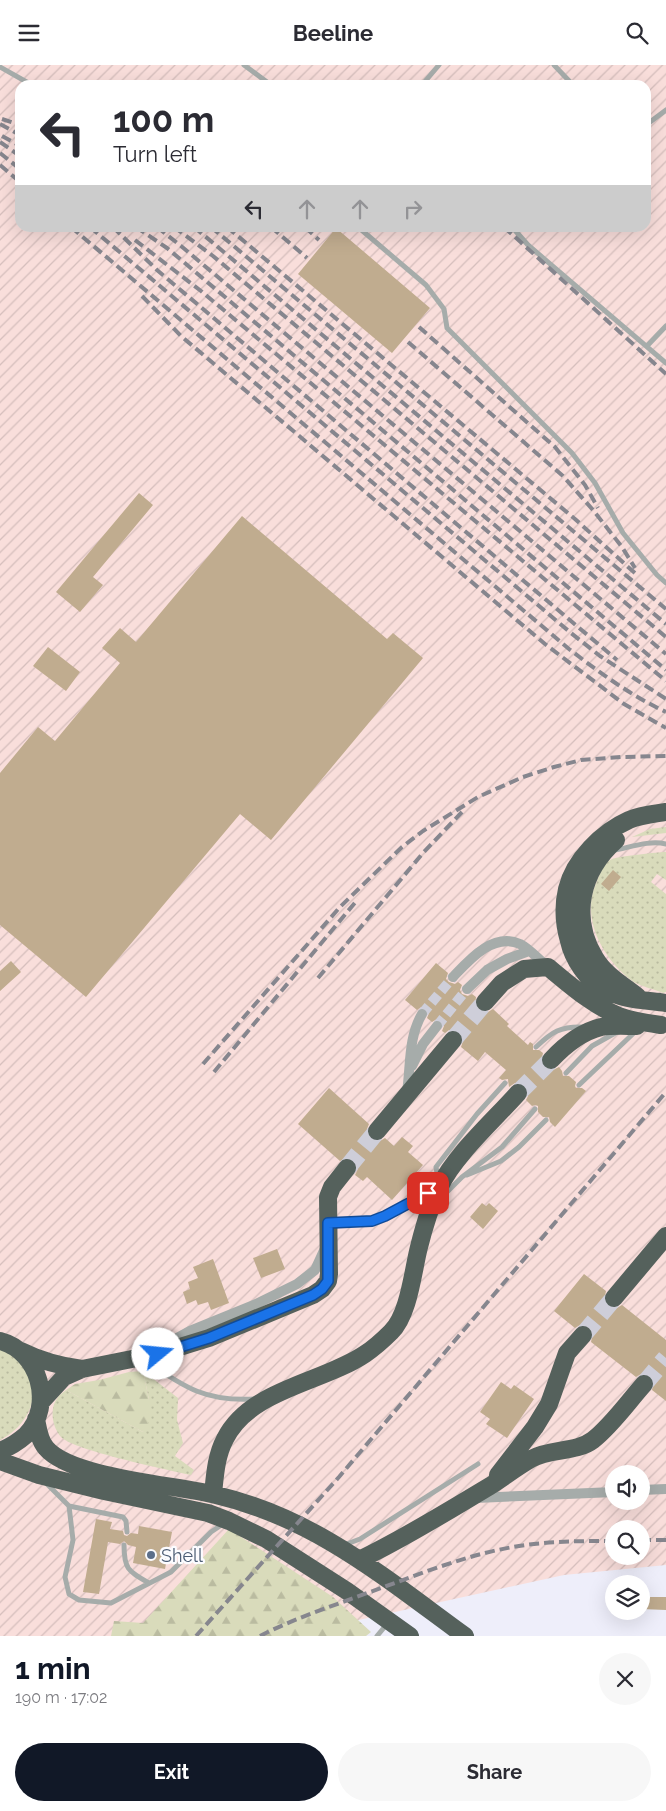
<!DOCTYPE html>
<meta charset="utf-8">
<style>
body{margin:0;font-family:Raleway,sans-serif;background:#f7f7f7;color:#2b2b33;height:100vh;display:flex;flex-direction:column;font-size:19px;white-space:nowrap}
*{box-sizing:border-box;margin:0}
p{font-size:16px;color:#7c7c81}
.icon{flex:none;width:28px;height:28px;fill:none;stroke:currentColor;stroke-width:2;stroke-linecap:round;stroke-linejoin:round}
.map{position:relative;height:1571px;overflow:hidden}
.panel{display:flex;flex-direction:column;background:#fff;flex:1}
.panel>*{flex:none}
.guide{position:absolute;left:15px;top:15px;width:636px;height:152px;border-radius:15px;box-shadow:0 5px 20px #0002;background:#fff;color:#2b2b33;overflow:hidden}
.buttons{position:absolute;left:605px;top:1400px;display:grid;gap:10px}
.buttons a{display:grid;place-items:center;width:45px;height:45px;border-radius:50%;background:#fff;box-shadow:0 5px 20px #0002;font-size:25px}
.pin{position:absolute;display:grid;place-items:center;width:42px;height:42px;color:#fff;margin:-21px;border-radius:10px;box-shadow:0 2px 8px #0006}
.me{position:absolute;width:55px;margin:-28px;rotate:73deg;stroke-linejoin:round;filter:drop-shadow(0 0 4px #0008)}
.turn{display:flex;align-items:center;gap:18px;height:105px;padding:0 15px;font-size:22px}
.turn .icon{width:65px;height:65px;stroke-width:2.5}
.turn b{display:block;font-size:35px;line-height:42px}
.lanes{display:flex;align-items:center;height:48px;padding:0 15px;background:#0003;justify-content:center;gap:25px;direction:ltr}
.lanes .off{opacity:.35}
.round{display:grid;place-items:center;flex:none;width:52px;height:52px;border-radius:26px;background:#f7f7f7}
.headline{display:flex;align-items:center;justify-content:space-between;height:85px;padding:0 15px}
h1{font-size:30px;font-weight:700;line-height:38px;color:#111827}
.button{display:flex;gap:10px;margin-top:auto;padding:10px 15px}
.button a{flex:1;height:58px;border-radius:30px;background:#111827;color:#fff;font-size:20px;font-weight:700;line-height:58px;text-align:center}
.button a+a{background:#f7f7f7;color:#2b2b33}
header{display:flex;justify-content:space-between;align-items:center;height:65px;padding:0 15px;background:#fff;font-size:22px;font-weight:700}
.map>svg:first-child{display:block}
.industrial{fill:url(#industrial-furrows);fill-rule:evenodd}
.grass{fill:url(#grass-dots)}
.forest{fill:url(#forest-firs)}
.building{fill:#c0ac8f}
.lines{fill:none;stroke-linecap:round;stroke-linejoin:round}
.street-tunnel{stroke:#ceced9;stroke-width:10;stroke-dasharray:10 5;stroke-linecap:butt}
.highway-tunnel{stroke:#ceced9;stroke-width:18;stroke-dasharray:18 9;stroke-linecap:butt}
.lane{stroke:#a6acaa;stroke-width:5}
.street{stroke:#a6acaa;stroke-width:10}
.highway{stroke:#55615c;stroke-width:18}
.rail{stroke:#86868e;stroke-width:4;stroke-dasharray:10 5;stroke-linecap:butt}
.route-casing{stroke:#114b97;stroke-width:12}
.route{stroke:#1a73e8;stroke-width:9}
.service-dot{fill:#5c6f8a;stroke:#fcfcff;stroke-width:2}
.labels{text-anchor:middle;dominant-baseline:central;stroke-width:4.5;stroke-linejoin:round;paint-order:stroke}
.service-label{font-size:18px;fill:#4e5e75;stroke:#fcfcff;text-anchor:start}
</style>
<header><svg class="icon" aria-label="menu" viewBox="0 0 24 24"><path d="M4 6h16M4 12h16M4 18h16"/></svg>Beeline<svg class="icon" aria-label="search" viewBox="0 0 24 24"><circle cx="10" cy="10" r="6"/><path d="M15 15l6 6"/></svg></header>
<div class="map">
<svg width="666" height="1571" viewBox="0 0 666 1571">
<defs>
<pattern id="industrial-furrows" width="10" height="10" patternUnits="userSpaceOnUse" patternTransform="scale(1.25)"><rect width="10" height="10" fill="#f9dedb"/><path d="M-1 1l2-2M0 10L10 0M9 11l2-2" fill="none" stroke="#d5bebc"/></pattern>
<pattern id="grass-dots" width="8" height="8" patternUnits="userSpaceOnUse" patternTransform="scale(1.25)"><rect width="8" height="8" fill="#d9dbbb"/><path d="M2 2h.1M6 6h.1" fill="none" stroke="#babba0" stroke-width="1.8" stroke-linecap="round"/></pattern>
<pattern id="forest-firs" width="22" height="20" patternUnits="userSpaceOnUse" patternTransform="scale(1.25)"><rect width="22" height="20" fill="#d9dbbb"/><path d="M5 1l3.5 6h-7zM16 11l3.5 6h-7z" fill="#babba0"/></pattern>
</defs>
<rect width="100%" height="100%" fill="#eeeefa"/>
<!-- industrial -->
<path class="industrial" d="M0,0h666v1500l-102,10 -219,48 -21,13h-324zM20,20h626v142h-626zM614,1409h27v27h-27zM614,1464h27v27h-27z"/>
<!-- grass -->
<path class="grass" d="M666,762v6l-34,4 18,-8z
M663,787h3v28l-9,-6 -6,8 15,12v98l-3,1c-9,-4 -21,-6 -29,-11 -29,-20 -53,-61 -39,-96 4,-9 7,-21 15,-26 7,-4 43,-7 53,-8z
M0,1283c5,3 12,6 17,11 4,3 6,8 9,13 17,26 -1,56 -26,68z
M143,1306l35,27 -1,22 6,23 -8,13 19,14 -3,5c-23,-5 -118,-25 -130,-38 -9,-10 -12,-29 -3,-40 2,-3 6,-5 8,-7l77,42 6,-32z"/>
<!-- forest -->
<path class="forest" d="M143,1306l6,29 1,20 -7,12 -77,-42 9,-6 24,-4 30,-8z
M229,1464l104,68 38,35 -5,4h-255l3,-15 29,2z"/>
<!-- building -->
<path class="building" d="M336,163l94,80 -38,45 -94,-79z
M139,428l14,12 -60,72 10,8 -23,27 -24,-20z
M242,451l145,123 6,-6 30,25 -152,182 -31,-26 -154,183 -86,-72v-152l38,-46 17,14 65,-78 -18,-15 18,-20 16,14z
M48,582l32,25 -14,19 -33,-25z
M613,805l8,7 -12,14 -8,-7z
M11,896l10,11 -21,19v-20z
M436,898l12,10 -2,6 3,3 6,2 3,-2 4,3 -2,5 2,4 6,2 4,-2 4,3 -1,8 3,5 10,2 5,-3 16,15 -2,2 21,19 2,-3 3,2v6h6l4,3 -2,9 3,6 9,2 6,-3 3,4 1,5h6l7,6 -1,4 1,2h6l4,3 -31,36 -5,-5 -1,-5h-6l-5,-5v-6l-3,-1 -3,1 -6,-6 2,-4v-6l-3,-5 -10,-2 -6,4 -1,-8 -6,1 -3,-2 7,-8 -21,-18 -7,9 -17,-14 2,-6 -3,-9 -6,-2h-5l-4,3 -3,-2 2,-5 -2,-5 -5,-2 -5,3 -5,-4 2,-5 -4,-5 -4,-1 -4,3 -12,-10z
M329,1023l40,36 -2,5v5l4,5 9,2 5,-3 9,8 8,-9 11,9 -5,6 15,13 -31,35 -25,-23 -4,4 -8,-6 3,-6 -4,-9 -6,-3 -8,4 -42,-37z
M482,1138l4,3 3,-3 9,8 -15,18 -13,-12z
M277,1184l8,20 -24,9 -8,-20z
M213,1194l16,44 -18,7 -3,-8 -10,3 -2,-5 -9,4 -4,-12 7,-3 -2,-7 10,-4 -5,-11z
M584,1209l22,17 -2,10 4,5 9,2 5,-3 44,35v61l-14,-11 2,-9 -3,-5 -10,-2 -5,3 -45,-35 2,-10 -3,-5 -10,-2 -5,3 -21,-17z
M501,1317l10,7 3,-4 20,14 -27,39 -21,-14 4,-5 -10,-7z
M96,1454l16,3 -2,7 13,2 1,4 3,1 4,-3 7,1 1,-8 33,6 -7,37 -32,-6 3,-16 -8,-2 -4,-4 -4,3 -12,-2 -9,52 -16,-2z
M641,1532h25v13l-25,-1z"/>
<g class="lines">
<!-- street-tunnel -->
<path class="street-tunnel" d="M422,949l31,-37
M437,961l30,-37"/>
<!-- highway-tunnel -->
<path class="highway-tunnel" d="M453,975l32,-38
M518,1028l33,-33
M347,1103l30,-37
M583,1270l31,-37
M644,1319l22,-26"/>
<!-- lane -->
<path class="lane" d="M244,0l27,20
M554,0l19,20
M0,2l32,18
M422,20l17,-20
M646,60l20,-15
M358,162l68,58 18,24 3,19 125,125 23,30 28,50 34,42 9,8
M512,162l16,18 138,118
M647,281l19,-20
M615,785c16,-3 35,-10 51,-6
M536,982c16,-15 24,-21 48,-20
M566,1008l26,-27 25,-14
M579,1020l58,-55
M467,1110l34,-14 18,-14 27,-27
M438,1114l-2,-12 41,-53 28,-31
M444,1130l18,-18 40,-30 33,-38
M331,1158l41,-3 13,-4 47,-25
M146,1296c39,27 61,41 109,38
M46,1418l23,23 4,34 -8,37 4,17 10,6 32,3 60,-31 40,-40 12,-8
M69,1441l54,11 3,4 1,11
M124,1480c0,24 4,26 25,38
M344,1480l16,-6 118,-75
M377,1571l10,-12"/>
<!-- street -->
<path class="street" d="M453,912c16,-17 40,-45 67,-33 10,5 19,16 28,23
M467,924l20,-19 20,-11 22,-8
M412,1001l11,-22 14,-18
M407,1027c4,-27 1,-54 15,-78
M163,1283l7,-6 20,-11 64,-26 43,-21 18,-14 11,-24
M641,1425l25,-1
M476,1433l138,-6"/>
<!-- highway -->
<path class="highway" d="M666,747c-12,2 -25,3 -37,8 -27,12 -55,40 -62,69 -4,17 -3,35 2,52 4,18 18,39 34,48 19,11 42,11 63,14
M616,775c-35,31 -46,77 -21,118 10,17 28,27 43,39
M485,937l17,-19 22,-14 24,-2c22,18 44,38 71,49 13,5 28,7 42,9
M551,995c13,-14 30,-28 50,-33 11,-2 25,-1 36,-1
M377,1066l76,-91
M614,1233l52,-62
M0,1276c39,10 55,64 26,94 -8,7 -16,12 -26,16
M21,1286c20,10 39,15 61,18
M41,1337l23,-25 18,-8 75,-15 52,-16 104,-43 9,-6 6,-8 1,-7 -1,-77 4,-10 15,-19
M36,1354c2,10 3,21 10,29 25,30 130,37 170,47 99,23 169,83 249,141
M0,1396l39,14 65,16 104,22 21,8 37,18 81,52 63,45
M498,1410l37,-48 14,-23 18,-51 16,-18
M213,1429c2,-19 3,-38 12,-55 25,-50 97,-56 140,-85 9,-6 18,-14 26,-22 18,-17 22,-62 28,-85 4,-16 13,-47 21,-61 15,-31 54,-66 78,-93
M361,1494c44,-21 87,-48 129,-73 14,-9 27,-19 41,-27 19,-11 45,-6 62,-19 19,-15 35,-38 51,-56"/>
<!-- rail -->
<path class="rail" d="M2,54l18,6
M0,59l20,11
M2,71l18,10
M0,77l20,14
M0,88l20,16
M0,100l20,17
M71,162l498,422c31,24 61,46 97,63
M90,162l481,406 29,23 66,43
M113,162l44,43 460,390
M136,162l31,21 499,422
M157,162l24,19 485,408
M174,162l39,29 453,381
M194,162l472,397
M211,162l455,382
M227,162l348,292 62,56
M271,162l36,31
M305,162l14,13
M504,162l162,147
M135,175l66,51 465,390
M142,231l39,40 364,308 79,60 42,24
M419,262l136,120 30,38 13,23
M408,277l155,134 30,34 29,37 13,21
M318,913l105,-125 39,-41
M203,999l137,-157 62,-60 21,-16 55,-34 45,-20 31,-10 27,-7 40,-3 45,-1
M214,1007l144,-173
M641,1475h25
M196,1571l143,-159 327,-385
M260,1571c35,-18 73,-30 110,-44 48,-17 97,-38 149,-46 31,-5 63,-5 95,-5"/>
</g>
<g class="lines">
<defs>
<path id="route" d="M158,1289l51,-16 104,-43 9,-6 6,-8v-58l44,-2 13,-5 43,-23"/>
</defs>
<!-- route casing -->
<use href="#route" class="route-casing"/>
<!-- route -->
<use href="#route" class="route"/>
</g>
<!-- markers -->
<circle class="service-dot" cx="151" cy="1490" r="5"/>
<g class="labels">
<!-- service labels -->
<g class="service-label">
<text x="161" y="1490">Shell</text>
</g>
</g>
</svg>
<div class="buttons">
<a><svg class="icon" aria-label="sound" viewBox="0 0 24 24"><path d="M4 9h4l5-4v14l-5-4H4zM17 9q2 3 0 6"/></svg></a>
<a><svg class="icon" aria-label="search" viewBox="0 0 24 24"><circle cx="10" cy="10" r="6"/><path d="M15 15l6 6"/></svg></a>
<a><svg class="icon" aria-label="layers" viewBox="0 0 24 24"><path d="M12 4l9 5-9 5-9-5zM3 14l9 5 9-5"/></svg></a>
</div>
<div class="pin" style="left:428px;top:1128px;background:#d93025"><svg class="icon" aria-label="arrive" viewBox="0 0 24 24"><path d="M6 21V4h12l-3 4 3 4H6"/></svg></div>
<svg class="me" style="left:158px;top:1289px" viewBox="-20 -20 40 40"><circle r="19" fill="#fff"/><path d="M0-13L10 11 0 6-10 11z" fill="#1a73e8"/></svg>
<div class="guide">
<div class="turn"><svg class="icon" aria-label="left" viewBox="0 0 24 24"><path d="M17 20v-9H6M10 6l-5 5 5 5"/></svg><div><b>100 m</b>Turn left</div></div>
<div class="lanes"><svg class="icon" aria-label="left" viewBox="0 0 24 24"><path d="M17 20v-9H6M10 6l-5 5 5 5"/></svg><svg class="icon off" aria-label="ahead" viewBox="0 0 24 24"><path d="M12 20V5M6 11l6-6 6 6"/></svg><svg class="icon off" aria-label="ahead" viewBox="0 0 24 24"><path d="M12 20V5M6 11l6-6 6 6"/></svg><svg class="icon off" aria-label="right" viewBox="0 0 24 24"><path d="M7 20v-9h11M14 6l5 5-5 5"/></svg></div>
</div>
</div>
<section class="panel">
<div class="headline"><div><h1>1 min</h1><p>190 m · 17:02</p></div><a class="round"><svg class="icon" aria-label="close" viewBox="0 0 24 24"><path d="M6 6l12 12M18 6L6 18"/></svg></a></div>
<div class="button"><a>Exit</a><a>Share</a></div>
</section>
